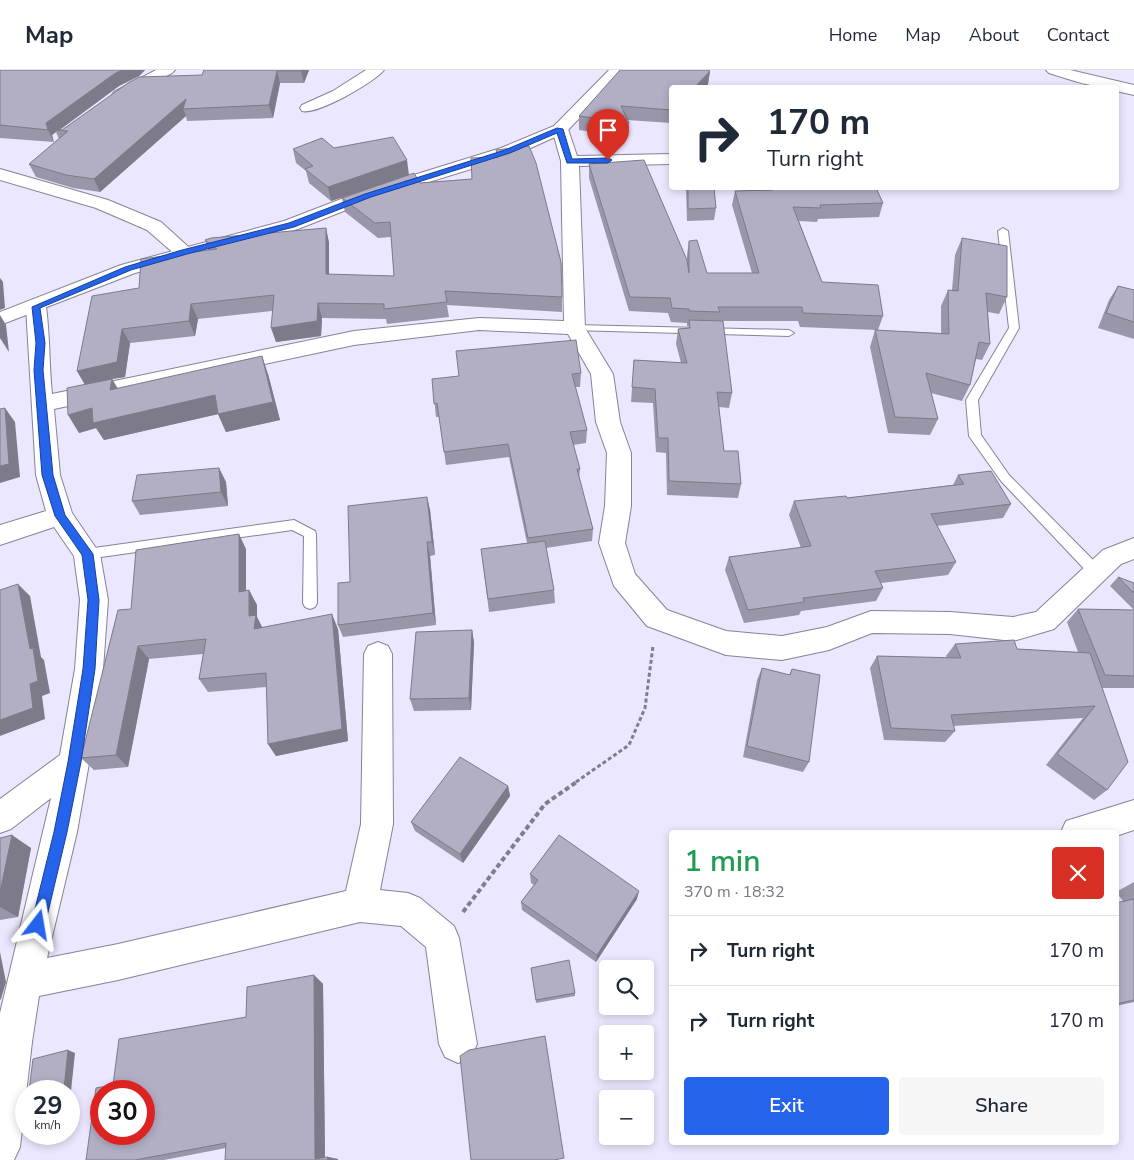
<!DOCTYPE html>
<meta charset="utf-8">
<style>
body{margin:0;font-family:"Nunito Sans",sans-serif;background:#f6f6f7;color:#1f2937;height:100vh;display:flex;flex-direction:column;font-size:19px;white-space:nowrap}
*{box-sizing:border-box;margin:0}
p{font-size:16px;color:#747a83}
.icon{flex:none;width:28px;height:28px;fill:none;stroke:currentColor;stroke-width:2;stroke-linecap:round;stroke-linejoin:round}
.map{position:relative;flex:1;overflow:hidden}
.drawer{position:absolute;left:669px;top:760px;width:450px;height:315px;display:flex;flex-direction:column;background:#fff;border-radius:5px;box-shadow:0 2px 8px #0003}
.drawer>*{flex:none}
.top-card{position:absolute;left:669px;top:15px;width:450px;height:105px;border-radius:5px;box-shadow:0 2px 8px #0003;background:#fff;color:#1f2937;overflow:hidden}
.controls{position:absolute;left:599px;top:890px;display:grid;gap:10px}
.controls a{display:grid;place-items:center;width:55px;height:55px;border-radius:5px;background:#fff;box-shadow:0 2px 8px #0003;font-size:25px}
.speed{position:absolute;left:15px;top:1010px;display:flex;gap:10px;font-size:25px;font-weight:700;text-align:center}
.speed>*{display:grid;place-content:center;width:65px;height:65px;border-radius:50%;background:#fff;box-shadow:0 2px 8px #0003;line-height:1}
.speed small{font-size:12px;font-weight:400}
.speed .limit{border:8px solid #d22;background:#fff;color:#111}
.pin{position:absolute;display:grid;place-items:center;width:42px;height:42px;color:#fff;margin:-51px -21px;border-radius:50% 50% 50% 0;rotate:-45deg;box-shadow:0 0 5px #0007}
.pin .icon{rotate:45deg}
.me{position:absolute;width:55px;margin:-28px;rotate:14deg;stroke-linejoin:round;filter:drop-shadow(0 0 4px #0008)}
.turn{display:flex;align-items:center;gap:18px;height:105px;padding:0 15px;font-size:22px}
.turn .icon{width:65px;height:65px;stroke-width:2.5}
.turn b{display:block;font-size:35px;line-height:42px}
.round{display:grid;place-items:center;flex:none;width:52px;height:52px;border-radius:5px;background:#f6f6f7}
.overview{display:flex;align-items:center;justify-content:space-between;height:85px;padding:0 15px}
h1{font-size:30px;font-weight:600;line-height:38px;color:#1e9e55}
.cta{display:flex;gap:10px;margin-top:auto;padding:10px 15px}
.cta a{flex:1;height:58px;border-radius:5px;background:#2563eb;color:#fff;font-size:20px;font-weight:600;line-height:58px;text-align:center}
.cta a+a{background:#f6f6f7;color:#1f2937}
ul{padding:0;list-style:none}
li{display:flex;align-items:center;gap:15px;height:70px;padding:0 15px;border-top:1px solid #e0e1e3}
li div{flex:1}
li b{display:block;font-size:19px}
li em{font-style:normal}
header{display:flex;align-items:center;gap:30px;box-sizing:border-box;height:70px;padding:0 25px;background:#fff;border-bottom:1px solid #e0e1e3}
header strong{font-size:24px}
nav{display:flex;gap:28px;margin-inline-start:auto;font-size:18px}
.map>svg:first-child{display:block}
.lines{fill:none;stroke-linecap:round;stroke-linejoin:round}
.lane-casing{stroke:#868297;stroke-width:2}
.street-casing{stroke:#868297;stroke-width:2}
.secondary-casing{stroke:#868297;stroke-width:2}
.path-far1{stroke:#807e8d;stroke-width:3;stroke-dasharray:4 2.5;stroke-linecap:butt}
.path{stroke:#807e8d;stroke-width:4;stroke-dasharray:5 3;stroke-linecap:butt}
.lane{fill:#fff;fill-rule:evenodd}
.street{fill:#fff;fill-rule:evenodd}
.secondary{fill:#fff;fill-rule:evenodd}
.wall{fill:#9996a9}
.shaded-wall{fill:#7d7a89}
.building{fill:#b2aec4;stroke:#7d7a89;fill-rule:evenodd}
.route{fill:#2563eb;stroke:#184099}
</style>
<header>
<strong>Map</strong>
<nav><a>Home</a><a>Map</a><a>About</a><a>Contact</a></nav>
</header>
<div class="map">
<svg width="1134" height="1090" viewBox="0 0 1134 1090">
<rect width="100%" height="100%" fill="#ebe7fe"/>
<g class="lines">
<defs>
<path id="lane" d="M1003,158l5,3 11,97 -41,72 3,35 28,40 91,92 2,4 -2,4 -5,1 -5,-1 -89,-94 -32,-45 -3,-36 43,-72 -11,-97z
M575,255l214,5 5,3 -5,3 -218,-6 -1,-2 1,-2z
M294,450l21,11 1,3 1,69 -2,4 -5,2 -5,-2 -2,-4 1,-67 -12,-6 -205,29 -5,-1 -2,-4 2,-4 5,-1z"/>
<path id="street" d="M156,0h19l-3,3 -46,25h-12l-2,-3 2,-3z
M366,0h18c-9,12 -67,45 -82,41l-2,-3 2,-3 31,-14z
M1046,0h24l64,15v10l-18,-4v-3c-23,0 -45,-8 -67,-15z
M560,54l6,2 2,3 9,27 94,-2v10l-92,2 6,162 28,46 7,48 11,31v53l-6,37 10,31 32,36 59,21 56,5 45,-9 44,-16 79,1 63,5 23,-5 67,-62 31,-12v21l-13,5 -67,65 -10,3 -31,9 -63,-7 -78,-1 -43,17 -47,10 -56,-5 -79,-29 -33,-40 -15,-43 6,-37 2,-53 -11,-31 -5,-48 -23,-40 -89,-4 -125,15 -300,64 6,66 12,38 28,41 8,46 -5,69 -14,94 -12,69 -30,126 71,-14 228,-53 15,-67 3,-170 4,-8 10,-4 10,4 4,8 1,170 -13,66 28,3 12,5 34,28 5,12 18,106 -6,13 -13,6 -13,-6 -6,-13 -13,-97 -25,-21 -41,-4 -242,58 -79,16 -7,46 -12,105 -6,13h-14v-147l51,-215 -40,31 -11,4v-34l60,-44 15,-86 5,-69 -6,-44 -20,-29 -54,18v-20l46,-14 -10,-36 -10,-168 3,-4 7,-2 7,2 3,4c4,29 3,58 6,87l302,-63 125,-13 85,3 -3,-160 -9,-32 2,-3z
M0,99l108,31 53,22 33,30 -3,4 -7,2 -7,-2 -30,-26 -51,-22 -96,-28z
M1134,730v30l-18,6v-4h-55l5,-11z"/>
<path id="secondary" d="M609,0h17l-60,62 -53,24 -139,43 -76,30 -163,44 -135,52v-13l121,-47 163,-44 78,-30 139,-43 53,-22z"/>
</defs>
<!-- lane casing -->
<use href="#lane" class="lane-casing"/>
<!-- street casing -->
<use href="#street" class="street-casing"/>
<!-- secondary casing -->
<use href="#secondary" class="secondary-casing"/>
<!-- path-far1 -->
<path class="path-far1" d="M576,712l53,-37 16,-37 8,-62"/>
<!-- path -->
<path class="path" d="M463,842l82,-108 33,-23"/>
<!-- lane -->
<use href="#lane" class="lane"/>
<!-- street -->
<use href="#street" class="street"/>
<!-- secondary -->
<use href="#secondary" class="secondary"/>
</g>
<!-- wall -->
<path class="wall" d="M0,0h145l-6,6 -20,10 -59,44h2l140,-55 2,-5h105l-5,13h-24l-7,35 -86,3 -1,-5 -86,76 -27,-4 -37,-11 -7,-13 30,-25 -3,-7 -4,3 2,7 -54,-4z
M620,0h86l4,1 -2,13 -3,4h-34v35l-44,-3 2,3 -1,14 -49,-7v-14z
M334,78l75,27 -78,26 -22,-18 -3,-12 -10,-8 -3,-14z
M496,80l66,147v15l-115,-7 2,12 -62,7 -1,-5 -64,-1 -1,18 -45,6 -4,-31 -74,8 -3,17 -65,7 -5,34 -13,2 6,10 150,-15 12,46 -54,12 -8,-18 -114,26 -8,-12 -17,5 6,-49 -8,-13 62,-83 69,-38 -3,-10 121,-12 3,15v32l65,1 -3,-39 -13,1 -33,-26 -3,-14 78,-15 52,-4 24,-22z
M589,94l98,100v-9l2,-14 18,32h45l-20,-68 3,-14 33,-1 -1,-2h109l7,15 -4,14 -61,2 -1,3 -18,-1 23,61 61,34 -5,14 -78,-3 -2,-6h-78l12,72 -3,15 -10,-1 5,44 17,33 -3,14 -71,-3 -1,-42 -10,-1 -3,-49 -22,-1 3,-42 47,3 -5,-19 2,-15 10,-1 1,-2h-2v-3l-16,-1 -3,-9 -39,-2 -40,-133z
M686,118h28l2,20 -2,12 -27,1z
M962,168l45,59 -8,17 -11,-2 2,32 -8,16 -6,-1 -6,26 -8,16 -31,-8 7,26 -8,16 -42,-2 -18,-86 5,-17 66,3v-27l7,-16h4l3,-35z
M1118,216l16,4v49l-36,-11 11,-28z
M581,303l-1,14h-5l12,43 -1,13 -13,2 7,24 -1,10 14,50 -1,12 -46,7 8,42 1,13 -66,9 -8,-63 46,-6 -18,-86 -63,8 -7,-48h-3l-4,-38z
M219,398l7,14 2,24 -88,9 -8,-14z
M958,405l53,29 -8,14 -66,8 19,36 -8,13 -67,8 2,5 -7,13 -75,10 -2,4 -55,8 -19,-53 4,-13 72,-9 -12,-33 5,-14 53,-3 106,-13z
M427,427l3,13 5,45 -5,1 6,69 -93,12 -5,-12 12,-43z
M246,479v42l3,-1 8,15v12l5,10 76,2 10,112 -72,15 -8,-12 -1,-57 -59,5 -9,-13 4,-25 -54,5 -21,108 -34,3 -13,-12 50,-149z
M1118,507l16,6v105h-32l5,102 -13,10 -48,-35 37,-47 -130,8 2,5 -10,11 -61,-2 -14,-72 7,-12 70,2 -1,-2 9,-12 62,5 61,3 -11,-30 11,-13 56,1 -24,-24z
M472,560l2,13 -3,67 -57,1 -4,-12z
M762,598l27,7 3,-6 17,93 -6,10 -60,-15 14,-77z
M508,716l2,10 -47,67 -48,-32 -4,-9z
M0,768l31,10 -13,69 -18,3z
M530,804l107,25 -41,63 -74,-52 -1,-8 13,-17 -3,-2z
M1134,812v120l-18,4v-103l7,-2 -7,-9z
M531,898l44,25v3l-39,7z
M314,905l9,9 2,174 3,-1 10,2 -112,-11 -62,12h-78l27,-75 133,-68z"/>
<!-- shaded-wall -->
<path class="shaded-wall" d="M122,0h23l-6,6 -20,10 -60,44h-4l1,2 -4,3 2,7 -6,-12 -2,-7 68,-49z
M302,0h7l-5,13 -3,-12z
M277,1l3,12 -7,35 -4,-13z
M710,1l-2,13 -3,4h-11z
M186,29l-3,10 3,7 -86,76 -6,-13z
M407,90l2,15 -78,26 -3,-14z
M326,158l3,15v46l-3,-15z
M0,208l3,4 2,26 -5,2z
M318,233l4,15 -1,18 -45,6 -5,-14z
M191,234l7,15 -3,17 -6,-15z
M0,245l6,10 3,27 -9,-14z
M122,259l8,14 -5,34 -13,2 10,17 -37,-11 -8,-14z
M262,286l6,18 12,46 -54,12 -8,-18z
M215,325l8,18 -119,27 -8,-12 -17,5 -11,-18 24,-7z
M5,338l10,14 5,55 -20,6v-17z
M219,398l7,14 2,24 -7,-14z
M427,427l3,13 5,45 -3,-13z
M239,464l7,15v57l-7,-14z
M427,472l3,14 6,69 -3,-12z
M18,514l12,12 11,61 3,3 6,33 -8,3 3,23 -45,17v-16l30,-36v-35z
M249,520l8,15v12l6,12h-9l-5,-13z
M332,544l6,15 10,112 -72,15 -8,-12z
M472,560l2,13 -3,67 -2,-12z
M138,576l11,13 -21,108 -12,-12z
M508,716l2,10 -47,67 -3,-9z
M12,765l19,13 -13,69 -18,-10v-15z
M639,821l-2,8 -41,63 1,-7z
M0,882l6,30 -5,17 -1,1z
M314,905l9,9 2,176 -10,-1z
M68,980l7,3 -4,38h-16z
M328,1087l10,2v1h-11z"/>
<!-- building -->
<path class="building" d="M0,0h122l-8,4 -68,49 2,7 -48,-5z
M204,0h98l-1,1h-24l-8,34 -86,4 3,-10 -92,80 -28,-4 -37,-11 39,-33 -13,-1h7l66,-47 11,-6 63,-2z
M620,0h86l4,1 -16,17h-23v22l-50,-4 8,17 -50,-7z
M393,67l14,23 -79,27 -23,-18 8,-3 -20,-17 29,-11 12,10z
M529,76l7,17 25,99 1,35 -117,-6 2,11 -63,7v-5l-66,-1 -1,18 -46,7 3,-33 -83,9 -2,17 -67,8 -5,33 -40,9 15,-75 47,-8 2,-29 76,-10 -12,-9 6,-2 115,-10v46l68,2 -4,-54 -15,1 -33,-25 72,-25 6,10 52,-4 -1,-21 27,-1 -2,-7z
M644,90l43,100 2,13v-32l8,-1 10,33h52l-24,-82 38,-1v-2h103l7,15 -63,2 1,3 -28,-1 29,75 56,3 5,31 -80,-3 -1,-6h-84l2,5 -31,-1v-2l-17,-1 -2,-10 -40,-1 -41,-133z
M688,118h26l2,20 -28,1z
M962,168l45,8v51l-21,-4 4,51 -11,-2 -9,43 -44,-12 12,46 -43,-2 -20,-87 74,4 -1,-44 10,1z
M1118,216l16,4v32l-28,-9z
M689,250l34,1 9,72 -15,-1 7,59h14l3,33 -72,-3 -1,-43h-10l-3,-49 -23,-2 2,-27 53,3 -9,-34 12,-1z
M576,270l5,33 -9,1 15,56 -17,2 10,37h-3l16,60 -65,9 -20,-94 -64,8 -7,-49 -3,1 -2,-25 27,-3 -3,-25z
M262,286l11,46 -55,12 -3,-19 -122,28 -1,-15 -24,7 -1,-27 45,-9 -2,11z
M5,338l4,56 -9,2v-57z
M219,398l2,24 -89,9 5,-26z
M991,401l20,33 -80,10 25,48 -81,9 8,17 -80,10 1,4 -56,8 -19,-53 82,-11 -17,-45 52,-5 1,2 117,-14 -6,-9z
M427,427l5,45h-5l6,71 -95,12v-42l12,-1 -2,-76z
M239,464v58l10,-2v26l7,-1 -2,14 78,-15 10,115 -74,15 -2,-71 -67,6 7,-40 -68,7 -22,109 -35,3 37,-148 13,-1 5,-59z
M545,471l9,49 -66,9 -7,-50z
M1118,507l16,6v10z
M18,514l12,65 3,-1 5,33 -8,3 3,24 -33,12v-130z
M1078,539l56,1v66l-29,-1z
M472,560l-3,68 -59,1 6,-67z
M1014,570l3,9 73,4 38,109 -21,28 -50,-36 38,-48 -144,9 4,16 -64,-3 -14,-72 84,2 -6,-14z
M762,598l28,7 2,-6 28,6 -11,87 -62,-16z
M460,687l48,29 -48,68 -49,-32z
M12,765l-12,57v-54z
M559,765l80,56 -42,64 -76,-53 17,-22 -8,-6z
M1134,829v101l-18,4v-101z
M569,890l6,33 -39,7 -5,-32z
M314,905l1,184 13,-2 -1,3h-102l1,-17 -91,17h-49l10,-72 17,-3 6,-46 127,-22 1,-30zM101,1021h43v43h-43z
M545,966l19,122 -10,2h-83l-11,-104 9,-6z
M68,980l-4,39 -9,2h-26l4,-32z"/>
<!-- route -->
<path class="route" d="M557,58l6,1 9,30 36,-1 4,2 -4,3h-41l-10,-30 -47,20 -139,44 -77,30 -107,27 -56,16 -91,38 5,35 -2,27 10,105 12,40 28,39 6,46 -4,69 -14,93 -14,70 -22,93 -2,5 -5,2 -5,-2 -2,-5 23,-93 14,-70 15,-93 5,-69 -6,-45 -27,-39 -13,-41 -8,-105 2,-27 -4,-36 93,-40 57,-17 107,-27 76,-29 140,-44z"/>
</svg>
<div class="controls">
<a><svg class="icon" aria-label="search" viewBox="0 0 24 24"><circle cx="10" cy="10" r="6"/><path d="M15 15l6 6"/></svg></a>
<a>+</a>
<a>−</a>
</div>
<div class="speed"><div>29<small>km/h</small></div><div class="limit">30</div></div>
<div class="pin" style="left:608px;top:90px;background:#d93025"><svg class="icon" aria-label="arrive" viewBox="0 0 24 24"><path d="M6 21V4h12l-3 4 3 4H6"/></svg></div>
<svg class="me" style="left:38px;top:855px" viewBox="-20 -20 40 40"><path d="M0-17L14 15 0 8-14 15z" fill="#2563eb" stroke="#fff" stroke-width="4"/></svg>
<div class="top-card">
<div class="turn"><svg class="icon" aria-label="right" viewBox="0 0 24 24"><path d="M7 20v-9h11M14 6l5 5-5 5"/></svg><div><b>170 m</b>Turn right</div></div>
</div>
<section class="drawer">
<div class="overview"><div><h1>1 min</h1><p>370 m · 18:32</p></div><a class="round" style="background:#d93025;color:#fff"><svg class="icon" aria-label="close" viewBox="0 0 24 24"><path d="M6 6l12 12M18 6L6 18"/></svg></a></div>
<ul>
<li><svg class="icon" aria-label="right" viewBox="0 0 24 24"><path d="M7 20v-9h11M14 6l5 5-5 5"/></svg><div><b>Turn right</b></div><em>170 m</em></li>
<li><svg class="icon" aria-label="right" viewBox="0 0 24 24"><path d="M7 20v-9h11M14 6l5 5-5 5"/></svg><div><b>Turn right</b></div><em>170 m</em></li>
</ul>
<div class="cta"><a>Exit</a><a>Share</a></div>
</section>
</div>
